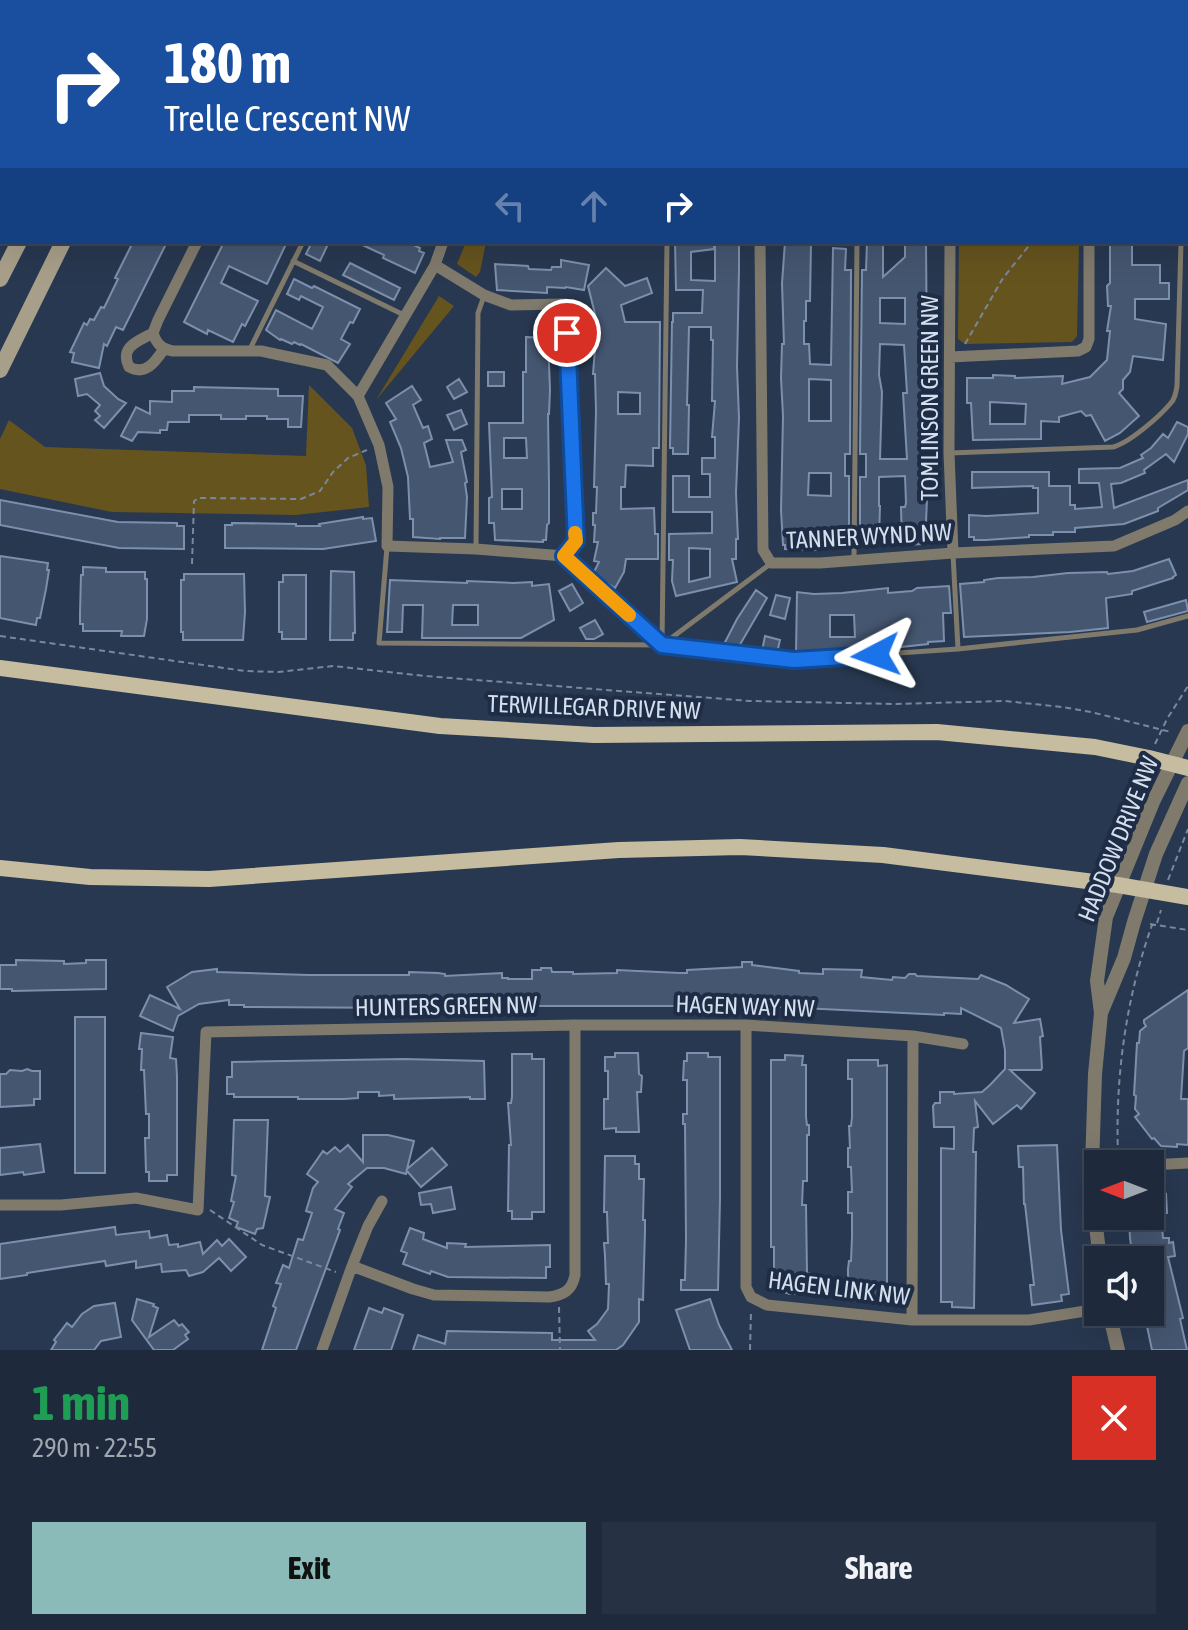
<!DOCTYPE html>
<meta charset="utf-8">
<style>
body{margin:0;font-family:"Asap Condensed",sans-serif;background:#263243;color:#f1f3f6;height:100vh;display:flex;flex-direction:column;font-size:30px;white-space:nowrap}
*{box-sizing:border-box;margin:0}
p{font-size:26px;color:#a1a7af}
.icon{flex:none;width:44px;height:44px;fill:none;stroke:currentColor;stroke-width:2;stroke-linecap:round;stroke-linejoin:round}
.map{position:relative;height:1350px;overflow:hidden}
.panel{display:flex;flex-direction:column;background:#1e2a3c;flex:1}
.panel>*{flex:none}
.hud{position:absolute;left:0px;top:0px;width:1188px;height:244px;box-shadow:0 8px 32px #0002,0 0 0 2px #3c4656;background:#1a4fa0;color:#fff;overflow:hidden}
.needle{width:52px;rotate:270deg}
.buttons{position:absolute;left:1084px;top:1150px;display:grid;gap:16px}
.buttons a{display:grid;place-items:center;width:80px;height:80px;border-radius:0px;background:#1e2a3c;box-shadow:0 8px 32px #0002,0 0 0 2px #3c4656;font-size:40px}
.pin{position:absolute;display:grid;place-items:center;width:68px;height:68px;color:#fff;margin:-34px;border:4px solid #fff;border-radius:50%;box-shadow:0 2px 8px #0007}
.me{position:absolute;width:88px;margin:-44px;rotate:266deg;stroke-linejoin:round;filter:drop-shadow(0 0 6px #0008)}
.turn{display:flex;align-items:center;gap:28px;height:168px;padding:0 32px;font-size:36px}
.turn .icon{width:104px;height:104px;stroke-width:2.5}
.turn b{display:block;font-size:56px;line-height:68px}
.lanes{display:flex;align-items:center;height:76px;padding:0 32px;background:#0003;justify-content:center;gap:40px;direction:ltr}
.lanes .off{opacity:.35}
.round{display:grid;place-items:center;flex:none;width:84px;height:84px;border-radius:0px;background:#263243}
.overview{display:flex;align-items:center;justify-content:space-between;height:136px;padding:0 32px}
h1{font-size:48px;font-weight:700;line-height:60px;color:#1e9e55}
.action{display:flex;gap:16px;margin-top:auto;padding:16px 32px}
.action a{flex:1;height:92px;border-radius:0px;background:#8bbbb9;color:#111;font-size:32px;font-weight:700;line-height:92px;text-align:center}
.action a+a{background:#263243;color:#f1f3f6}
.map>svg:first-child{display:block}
.green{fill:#66541e}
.building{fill:#455670;stroke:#7c8fac;stroke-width:2;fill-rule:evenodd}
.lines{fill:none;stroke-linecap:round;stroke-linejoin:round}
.path{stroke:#7a889c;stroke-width:2;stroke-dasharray:6 4;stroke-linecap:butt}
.service{stroke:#7f7a6c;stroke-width:5}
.minor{stroke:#7f7a6c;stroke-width:11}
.tertiary{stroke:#7f7a6c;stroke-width:14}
.secondary{stroke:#a79f89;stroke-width:16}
.primary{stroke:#c6bc9f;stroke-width:16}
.route-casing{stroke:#114b97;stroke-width:20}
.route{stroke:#1a73e8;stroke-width:14}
.slow{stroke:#f59e0b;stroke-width:14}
.labels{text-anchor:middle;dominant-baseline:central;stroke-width:8;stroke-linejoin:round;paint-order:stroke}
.street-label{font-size:24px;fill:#d4dfee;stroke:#1e2d45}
</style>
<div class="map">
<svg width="1188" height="1350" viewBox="0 0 1188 1350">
<rect width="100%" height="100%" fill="#283850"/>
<!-- green -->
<path class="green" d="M0,0h106l-1,2h-103v211l-2,4z
M466,242h20l-6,30 -4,5 -19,-13z
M959,242h120l-2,94 -5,6 -107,2 -7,-5z
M439,296l15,10 -78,94z
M309,385l43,43 14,37 3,42 -73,8 -184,-3 -112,-23v-50l9,-19 36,27 261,9z"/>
<!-- building -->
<path class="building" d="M133,242h34l-44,88 -7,-3 -9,19 -3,-2 -5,24 -27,-6 2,-9 -4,-1 14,-29 3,2 3,-6 4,1 7,-13 3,1 14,-29 -3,-1z
M224,242h63l-20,42 -38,-18 -8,17 37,18 -13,25 -3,-2 -9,18 -25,-12 -1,4 -23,-12z
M312,242h17l-9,19 -14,-7z
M356,242h51l13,6 -1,3 5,2 -9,20 -32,-15 1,-3z
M675,242h39v7l-23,3v28l24,1v-39h24v27l-2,98 2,51 -3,75 2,46h-2v20h-4l5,23 -61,14 -4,-15 1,-21h-4v-26l43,-1v-21h-39v-36h16v21h21v-23h-8v-16h13v-21h-3l3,-36h-3l1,-61h-2v-13h-22l-2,78h2l-1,49h-15v-6h-3l2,-126h1v-9h29l1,-23h-27zM689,548l21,1v28l-21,5z
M785,242h26l-1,59h-4v20h-2v23h5l1,20 21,1 2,-117 13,1 -1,21h6l-1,184h-5v22h4v62h-3v9h-26v3l-35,-1v-4h-2l-2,-35 2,-94 -2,-38 1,-34h2l-2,-61zM809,379l22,1v41h-22zM809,473h22v23l-23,-1z
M867,242h16v35l22,-20v-15h21l1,124h-2l2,37 -2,1 2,40h-2l2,55 -1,23 -3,1v21l-21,1 -1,-38h4l1,-4 -1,-27 -26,1v29h1l-1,32h-19v-61h6v-23h-6l2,-184h4zM880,298h25v26l-25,-1zM880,344l24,1 3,48h-4l4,66h-27l2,-67 -3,-17z
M1110,242h22v23h28v18h9v16h-34v20l31,5 -3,36 -30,-4 -3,16 -7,8v9l-4,4 20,23 -19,17 -15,8 -14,-26 -5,1 -5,-5 -22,6v5l-18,-1v18l-68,1 -2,-37h-4v-25h26v-3l22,1v2l48,-2 -1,8 28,-7 17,-17 3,-29h-3l4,-25h-3l-1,-20 3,-3zM990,402l36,2 -1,20h-35z
M561,260l28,5 -5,25 -18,-3 -1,1 -18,-1v6l-50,-3 -2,-26 33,2 1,3 22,1 1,-3h9z
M350,263l50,25 -6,12 -51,-25z
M606,268l19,18 22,-8 5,15 -31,12 4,17h35l-1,126h-6v18l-27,-1 -1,22h-4v22l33,-1 1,26h3v25h-32l-2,13 -9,16 -22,-14 6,-12 -5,-1 4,-19h-4l1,-17h-2v-12h3l1,-26h-3l2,-76 -1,-37h-2l2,-25 -1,-27h3l-9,-36zM618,392l22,1v21h-22z
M294,279l18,9 2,-2 46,23 -7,14 -3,-1 -9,17 9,5 -12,19 -37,-19 -1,1 -6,-3 -2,2 -11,-5 -1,1 -14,-10 10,-20 36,19 11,-22 -22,-11 -2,4 -12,-6z
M526,337l22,1 2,52 -1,24h-1l1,71v38l-2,2 -1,15h-3v2l-48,-2 -1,-17h-5v-25l3,-1 -3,-74h34v-51h3zM504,438h22l1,20h-23zM502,489h20v20h-20z
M488,372h16v14h-16z
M100,373l4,13 14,13 8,4 -22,25 -9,-8 5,-4 -5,-5 5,-6 -13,-11 -9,2 -3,-17z
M459,379l8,13 -13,7 -7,-12z
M412,386l9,14 -8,5 10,23 5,-2 4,13 -8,4 6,24 23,-5 -7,-22h16l4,10 -5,2 6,30 -2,1 2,14 -2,41h-25v1l-27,-2v-18h-3l-2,-42 -7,-29 -11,-26 6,-3 -10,-16z
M194,387l84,2v7h25l-2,31h-13v-8h-21v-3h-21v3h-25v-4h-32v7h-21l-1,8h-7v3l-22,-1 -6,9 -11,-5 15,-29 14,7v-13l22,1v-11h22z
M461,410l6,14 -13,6 -7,-15z
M1177,422l11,5v7l-14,28 -8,-8 -22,16 1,3 -24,10 -10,1 3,24 74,-28v10l-30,18v3l-34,13 -49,4v4h-22v3h-24v2l-43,3h-12v-3h-5v-22l17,1 52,-3v-25h-5v-2l-61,2v-16h77v14h21v19h5v4l27,-2 -3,-24h-20v-14l41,-1 23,-10 -2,-3 10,-7 12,-14 5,4z
M0,500l118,22 59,1v3h7v23l-65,-1 -119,-23z
M363,517v2l9,-1 4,23 -53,8 -98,-1v-23h7v-2l64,1v2h24l-1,-2z
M0,556l48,7 -1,7h2l-3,19 -6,29h-3l-1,7 -36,-7z
M1169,559l7,16 -3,2v1l-41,13v3l-26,4 2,30 -38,4 -106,5 -4,-53 24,-2v-2l14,-2 35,-1 35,-4 39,-1 1,2 25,-3z
M83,567l23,1v4h39v7h2v40l-3,17h-23l1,-5h-39v-7h-3v-11l1,-38h2z
M331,571l23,1 1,61h-2v7h-23z
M184,574h60l1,38 -2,28h-60v-8h-2v-52h3z
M283,575h23v64h-24v-7h-3v-50h4z
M390,580l77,3v-2l46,2 19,-1v4l17,-2 5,36 -33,18h-99l1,-33h-20l-1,27h-15zM453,605h25v20h-26z
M572,584l11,19 -13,8 -11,-20z
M949,586l2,27h-8l1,28 -16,1v2l-36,4 -96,6 1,-62 17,2 28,-1 46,-5v5l24,-2 5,-3zM830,615h24l1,22h-25z
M756,590l11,8 -29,50 -13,-1 -2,-1 14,-27z
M776,595l14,3 -5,21 -15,-4z
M1186,600l2,11 -41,11 -3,-10z
M595,620l8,14 -9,5h-8l-6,-11z
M765,636l15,4 -3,13 -15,-2z
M16,960l48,1v3l22,-1v-3h20v29l-94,2v-2h-12v-24h16z
M742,962h10v3l47,6v2l24,1v-5l39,1 -1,7 31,3 1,-3 12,1 4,-4h6l2,2 61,3 3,-4 25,10 23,14 -15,24 26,-4 3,17 -3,1 2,31 -1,2h-31l25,23 -14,16 -4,-4 -24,19 -18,-23 3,26 -4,1 -1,24h3l-2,156 -22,-1v-5h-11v-154l13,1v-22h-20l-1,-21 2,-3h5v-11h14v2l28,-2 8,-7 15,-16v-19l-4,-22 -40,-20v6l-17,-1v2l-163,-8 -15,-1v-5h-27v5h-258l-74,2 -163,-1v-2h-15v-5l-30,4 -21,12 -5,15 -33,-15 10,-21 30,14 -13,-22 25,-15 25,-3v3l91,3h101v-3l29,1 7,1v2l57,-3v5h6v1h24v-9h9v-2h10l1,4h21v2l44,-1v-3l63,3h7v-3l55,-3z
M1188,990v58l-4,3 -3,48h7v46l-11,-1v3l-16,-1 -7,-8 -2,1 -17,-22 4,-3 -4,-5 1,-13 -2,-1 3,-52h2l1,-12 6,-5 -2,-3v-3z
M75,1017h30v156h-30z
M141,1033l32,4 -3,21 6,1 1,17v99h-10v6h-18v-9h-3l-1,-34h4v-24h-3l-2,-44h-3l1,-21h-3z
M615,1053h23l1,21 3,2 -1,16h-4l2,40h-23v-4l-12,1v-30h4v-28h-3v-14h10z
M687,1053h21v4h12v141l-2,92h-37v-10h4l1,-40 -1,-116h-2v-10h4v-34h-4l1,-19h3z
M512,1054h20v5h12v153h-12v7h-20v-8h-4l1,-66h2l-3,-42h3l1,-6z
M785,1055l18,1 -1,9h4v52l1,8h2v10h-2v46h-4l-1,24h4l1,68h3v11h-4l-1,10h-16v-1h-3v-6h-12v-40h-3v-187h14z
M404,1059l80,2 1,38h-15v-2l-76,2v-4l-15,1v-4h-21v6l-14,1h-46v-2h-64v-3h-7v-17h5v-15z
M848,1060h30v6l9,-1v230h-10v6l-29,-1v-31l1,-8h2l1,-24v-24h-4v-21h4l-1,-25h-3v-19h2l-1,-22h2l1,-9v-38h-4z
M27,1069l5,2h8v28h-6v6l-34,2v-33h6l4,-4 12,1z
M234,1120h34l-3,76 5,1 -7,31 -6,1 -2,5 -19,-7 2,-5 -9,-4 5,-16 -3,-1 5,-25 -4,-1z
M363,1135h25l26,6 -7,28 25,-21 15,17 -26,22 -14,-16 -1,3 -22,-6h-17l-19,16 4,3 -17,22 9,4 -6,16 2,1 -44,120h-34l14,-42 -3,-2 8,-22 -5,-1 7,-18 6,3 9,-29 5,1 9,-27 -6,-2 7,-23 5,-6 -11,-8 16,-23 4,3 8,-7 5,5 8,-7 15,17z
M40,1144l4,28 -20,3 -1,-3 -23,3v-27z
M1057,1145l4,85 8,64 -8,1 1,6 -30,4 -2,-20h4l-9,-81h-1l-1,-37h-4l-1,-21z
M605,1156h30v8h4v15h5l-1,41h2v11l-2,69 -4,-1v23l-16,23 -7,5h-203l5,-15 27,9 2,-13 105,2v7h43l-7,-9 9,-7 11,-15 1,-25h-3l-1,-28 -1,-13h4l-1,-31h-3z
M451,1187l4,22 -22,4 -2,-9 -10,1 -2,-12z
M1166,1194l1,19 -6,1 2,24h6v5l4,-1 2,14 -7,1 15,61 -3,1 7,31h-35l-8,-38h6v-52h-17l-3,-22 -1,-19 21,-1v-22z
M115,1227l1,8 33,-4 1,7 17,-3 2,10 9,-1v3l22,-5 3,12 14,-14 5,6 7,-7 17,18 -15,14 -12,-13 -16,14 -14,4 -3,-6 -24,2 -1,-8 -25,4v-7l-30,5 -1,-5 -78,12v2l-27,4v-35z
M410,1228l14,5 -1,6 24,9v-5l19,1 -1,3 85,-2v22h-4v11l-98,-1 -17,-6 -1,3 -27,-10 4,-11 -6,-2z
M137,1299l17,5 -1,2 5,2 -9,29 25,-17 5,6 3,-2 7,8 -4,3 3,4 -15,11h-19l-22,-30z
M710,1299l9,26 13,25h-42l-14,-40z
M115,1303l6,34 -20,4 -7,9h-43l5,-8 -2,-2 13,-17 5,4 10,-13 12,-8z
M369,1308l13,5 2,-5 19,7 -12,35h-37z"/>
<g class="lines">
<!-- path -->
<path class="path" d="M118,2l1,-2
M0,239l2,-4
M965,344l38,-66 29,-36
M192,564l2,-63 5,-3 102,1 19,-8 13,-19 15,-14 19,-8
M0,636l245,35 33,1 55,-6 92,10 325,25 144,3 111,-3 57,6 29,5 80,20
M1155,744l12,-25 21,-33
M1106,866l19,-54 18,-40
M1168,880l20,-51
M1157,923l4,-13
M1150,924l38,6
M1118,1155c-3,-78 8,-157 34,-230
M210,1210l52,35 74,27
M559,1307l1,43
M750,1350l1,-39"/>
<!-- service -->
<path class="service" d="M303,0l5,2
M702,0l2,2
M968,0l2,2
M1184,0v2
M678,2l11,-2
M1186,83h2
M667,242l-5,403 132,15 164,-11 179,-19 51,-14
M293,261l111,54
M250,349l53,-107
M950,453l163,-6c16,-4 46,-30 57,-43 5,-5 6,-11 7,-18l4,-144
M387,547l-8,96 283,2 108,-81
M476,549l2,-236 6,-17
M953,554l5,95
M565,556l96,88
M854,559l3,-317"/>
<!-- minor -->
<path class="minor" d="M464,0v2
M1089,0l1,2
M197,242l-39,78 -5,13c4,12 9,16 20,18h88l66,14 31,31 21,49 9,42 -1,59 89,3 88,7 12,-15 -11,-237 -54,1 -27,-10 -49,-30
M760,242l3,308 8,13h49l133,-10 161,-7 61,-26 13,-9
M950,242l-1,211 4,100
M153,333c-14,8 -34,13 -24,34 17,9 26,-5 35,-18
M950,357l128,-6 8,-4 3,-8v-97
M358,396l77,-131 8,-23
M575,1025h171l167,11 -1,284
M746,1025v262l5,10 16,8 145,15h117l69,-11
M913,1036l50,8
M1150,1165l38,-2
M0,1205h61l75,-7 62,12 8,-178 369,-7v250c-3,16 -12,20 -26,22l-115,-2 -21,-6 -61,-23 -30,84
M352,1266l16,-40 14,-25"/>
<!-- tertiary -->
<path class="tertiary" d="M832,0l2,2
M173,2l1,-2
M1186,181h2
M1101,1013l-4,-32 9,-64 47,-115 35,-71
M1100,1260l-6,-51 -2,-42 3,-93 6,-61 23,-55 10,-36 22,-68 32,-71
M1109,1312l9,38"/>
<!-- secondary -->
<path class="secondary" d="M138,2l1,-2
M182,2l1,-2
M0,279l19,-37
M0,370l63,-128"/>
<!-- primary -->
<path class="primary" d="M0,668l440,58 154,9 343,-3 158,15 54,11 39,10
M0,868l90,9 119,2 410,-29 121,-3 143,8 235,30 70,12"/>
</g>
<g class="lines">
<defs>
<path id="route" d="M567,333l9,208 -12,15 98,89 132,15 82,-5"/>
</defs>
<!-- route casing -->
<use href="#route" class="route-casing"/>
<!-- route -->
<use href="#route" class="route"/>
<!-- slow -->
<path class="slow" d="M575,533l1,8 -12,15 65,59"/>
</g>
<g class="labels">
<!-- street labels -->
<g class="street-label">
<text transform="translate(929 398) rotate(-90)">TOMLINSON GREEN NW</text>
<text transform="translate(869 536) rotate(-3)">TANNER WYND NW</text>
<text transform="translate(594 707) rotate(2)">TERWILLEGAR DRIVE NW</text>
<text transform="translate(1118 839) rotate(-68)">HADDOW DRIVE NW</text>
<text transform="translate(446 1006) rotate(-1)">HUNTERS GREEN NW</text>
<text transform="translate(745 1006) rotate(2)">HAGEN WAY NW</text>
<text transform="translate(839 1288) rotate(7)">HAGEN LINK NW</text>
</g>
</g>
</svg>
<div class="buttons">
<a><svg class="needle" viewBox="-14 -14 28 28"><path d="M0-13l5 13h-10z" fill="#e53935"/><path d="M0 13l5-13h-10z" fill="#a1a7af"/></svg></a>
<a><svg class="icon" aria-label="sound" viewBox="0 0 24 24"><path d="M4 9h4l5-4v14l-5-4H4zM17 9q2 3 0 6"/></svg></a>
</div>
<div class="pin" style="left:567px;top:333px;background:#d93025"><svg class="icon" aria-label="arrive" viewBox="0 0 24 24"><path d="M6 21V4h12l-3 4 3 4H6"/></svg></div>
<svg class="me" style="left:876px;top:655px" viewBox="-20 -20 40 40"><path d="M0-17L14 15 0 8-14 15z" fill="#1a73e8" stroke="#fff" stroke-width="4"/></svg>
<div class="hud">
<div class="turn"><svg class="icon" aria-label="right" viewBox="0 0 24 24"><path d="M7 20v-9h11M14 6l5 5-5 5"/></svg><div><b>180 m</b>Trelle Crescent NW</div></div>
<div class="lanes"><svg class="icon off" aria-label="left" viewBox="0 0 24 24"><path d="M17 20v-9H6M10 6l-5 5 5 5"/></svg><svg class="icon off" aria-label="ahead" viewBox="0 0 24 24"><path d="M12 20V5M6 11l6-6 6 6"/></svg><svg class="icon" aria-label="right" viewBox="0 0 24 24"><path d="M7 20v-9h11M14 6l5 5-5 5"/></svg></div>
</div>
</div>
<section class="panel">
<div class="overview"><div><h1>1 min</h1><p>290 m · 22:55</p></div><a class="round" style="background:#d93025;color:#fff"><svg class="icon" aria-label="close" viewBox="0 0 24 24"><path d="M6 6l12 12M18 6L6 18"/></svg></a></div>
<div class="action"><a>Exit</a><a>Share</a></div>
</section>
